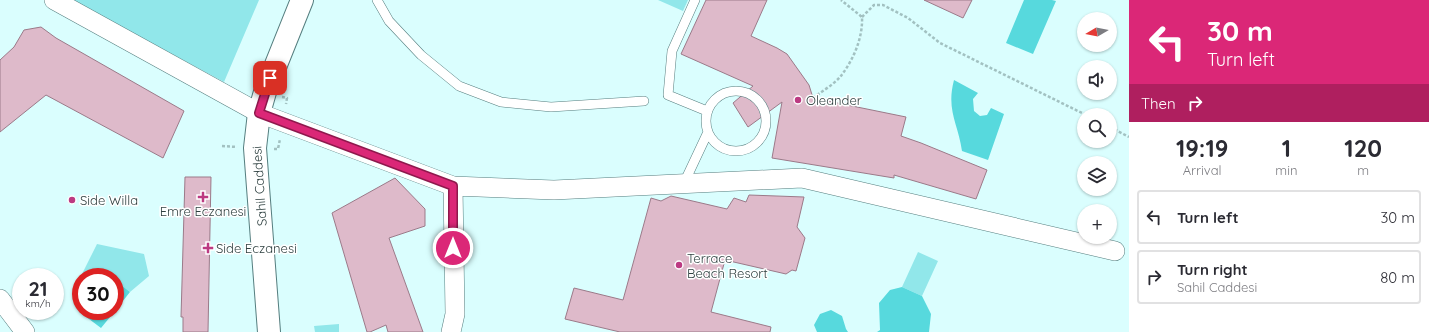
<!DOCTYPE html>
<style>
body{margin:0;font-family:Quicksand,sans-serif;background:#f2f2f3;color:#2b2b33;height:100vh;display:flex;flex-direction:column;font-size:15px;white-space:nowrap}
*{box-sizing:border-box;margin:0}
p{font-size:13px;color:#7c7c81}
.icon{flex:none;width:22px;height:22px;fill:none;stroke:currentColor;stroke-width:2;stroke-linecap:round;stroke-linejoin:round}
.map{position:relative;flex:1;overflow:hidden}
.sheet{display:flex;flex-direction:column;background:#fff;width:300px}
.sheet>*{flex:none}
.top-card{background:#db2777;color:#fff;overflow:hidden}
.needle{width:26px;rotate:260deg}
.tools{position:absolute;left:1077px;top:12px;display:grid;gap:8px}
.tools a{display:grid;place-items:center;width:40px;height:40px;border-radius:50%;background:#fff;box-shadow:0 1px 3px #0004;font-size:20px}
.speed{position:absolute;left:12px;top:268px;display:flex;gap:8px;font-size:20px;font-weight:700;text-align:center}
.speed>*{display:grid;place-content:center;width:52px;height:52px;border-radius:50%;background:#fff;box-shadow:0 1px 3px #0004;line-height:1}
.speed small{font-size:10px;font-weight:400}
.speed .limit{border:6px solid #d22;background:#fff;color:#111}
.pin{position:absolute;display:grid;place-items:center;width:34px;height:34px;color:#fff;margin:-17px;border-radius:8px;box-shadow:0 2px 6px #0006}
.me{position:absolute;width:44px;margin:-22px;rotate:0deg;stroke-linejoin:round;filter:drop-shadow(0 0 3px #0008)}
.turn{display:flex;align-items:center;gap:14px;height:84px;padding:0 12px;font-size:18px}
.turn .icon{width:52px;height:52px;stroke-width:2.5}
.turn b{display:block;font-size:28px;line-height:34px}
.then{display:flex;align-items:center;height:38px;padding:0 12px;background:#0003;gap:8px;font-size:15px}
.eta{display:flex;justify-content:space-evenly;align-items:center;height:68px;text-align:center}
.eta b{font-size:24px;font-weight:700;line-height:28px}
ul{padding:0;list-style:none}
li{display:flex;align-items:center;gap:12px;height:54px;margin:0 8px 6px;padding:0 4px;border:2px solid #e1e1e2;border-radius:4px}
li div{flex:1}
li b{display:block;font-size:15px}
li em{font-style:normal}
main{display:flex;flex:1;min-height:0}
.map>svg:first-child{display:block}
.green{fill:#91e7ea}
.water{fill:#57d9dd}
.building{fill:#debaca;stroke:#9b7a89}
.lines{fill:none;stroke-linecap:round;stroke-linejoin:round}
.service-casing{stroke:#557e7f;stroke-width:10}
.minor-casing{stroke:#557e7f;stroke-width:20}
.secondary-casing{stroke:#557e7f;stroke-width:24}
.path{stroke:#a2c1c1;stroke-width:2.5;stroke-dasharray:3 2;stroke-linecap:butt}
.service{stroke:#fff;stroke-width:9}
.minor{stroke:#fff;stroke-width:19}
.secondary{stroke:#fff;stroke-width:22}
.route-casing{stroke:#8e194d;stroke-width:10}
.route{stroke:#db2777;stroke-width:7}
.poi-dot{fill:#bc3a82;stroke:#fff;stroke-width:1.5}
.labels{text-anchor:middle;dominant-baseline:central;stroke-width:3;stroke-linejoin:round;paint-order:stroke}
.poi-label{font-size:13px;fill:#2f4141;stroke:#fff;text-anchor:start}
.street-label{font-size:13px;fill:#2f4141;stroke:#fff}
</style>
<main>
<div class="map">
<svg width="1129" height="332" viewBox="0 0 1129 332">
<rect width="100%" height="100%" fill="#dafefe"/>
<!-- green -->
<path class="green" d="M71,0h188l-35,82z
M658,0h30l-5,11z
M97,244l47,10 5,22 -19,16 -15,-12v-3h-34l-1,1z
M918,252l20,9 -16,35 -20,-9z
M339,324v8h-24l-1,-6z"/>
<!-- water -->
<path class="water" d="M1024,0h28l4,1 -23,53 -27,-11z
M954,80l24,13 -5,6 1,12 6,5 7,-1 4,-7 13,6 -16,46 -26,-9c-4,-28 -16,-41 -8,-71z
M115,280l15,12 -15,19z
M902,287l20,9 9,18 -2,18h-52l3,-2 -1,-27 11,-13z
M831,310l11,6 4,13 2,3h-31l-3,-7 6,-11z
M83,311h32l-14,17 -20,-15z"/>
<!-- building -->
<path class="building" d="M706,0h61l-16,36 26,12 10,6 22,31 4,13 93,19 -5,19 20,7 66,27 -11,29 -82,-24v3l-122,-20 10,-56 -34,25 -15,-24 20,-17 -72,-32z
M924,0h48l-9,18z
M41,27l15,11 128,73 -21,47 -117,-63 -46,37v-72l14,-13 10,-17z
M185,177h26l-3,155h-25v-15h-2z
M395,178l30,31v17l-36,12 34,94h-35l-2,-7 -16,7h-3l-35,-119z
M749,195l55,2 -7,30 8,11 -9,33 -4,-1 -6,4 -61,-14 -14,52 60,15 -1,5h-150l-55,-13 9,-31 49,12 28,-102 10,3 10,-5 56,13 7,-11 12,4z"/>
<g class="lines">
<defs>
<path id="service" d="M377,0l12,21 32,34 38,31 42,16 50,5 93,-6
M695,0l-23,51 -4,44 39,16
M706 121a30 30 0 1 1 60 0a30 30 0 1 1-60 0Z
M684,183l24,-51"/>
<path id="minor" d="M54,0l205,113 194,73 101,4 248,-12 313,73
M0,299l25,33
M451,332l4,-18 -2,-128"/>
<path id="secondary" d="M269,332l-14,-184 4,-35 6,-21 37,-92"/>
</defs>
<!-- service casing -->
<use href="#service" class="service-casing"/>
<!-- minor casing -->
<use href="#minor" class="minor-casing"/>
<!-- secondary casing -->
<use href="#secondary" class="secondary-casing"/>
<!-- path -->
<path class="path" d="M862,17l12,-12h9l25,13 32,25 146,72
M282,97l5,1 -1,6
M813,98c8,-6 20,-13 27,-21 13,-16 23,-39 22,-60l-21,-17
M1110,127l19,10
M222,146l15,1
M274,149h4l2,-10"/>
<!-- service -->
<use href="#service" class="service"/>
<!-- minor -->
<use href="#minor" class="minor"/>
<!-- secondary -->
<use href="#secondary" class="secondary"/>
</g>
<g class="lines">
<defs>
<path id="route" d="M270,78l-11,35 194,73v62"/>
</defs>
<!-- route casing -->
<use href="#route" class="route-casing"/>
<!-- route -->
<use href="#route" class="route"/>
</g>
<!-- markers -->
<g class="poi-dot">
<circle cx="798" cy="100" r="4"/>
<path d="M201 191h4v4h4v4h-4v4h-4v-4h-4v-4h4z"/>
<circle cx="72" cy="200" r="4"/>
<path d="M206 242h4v4h4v4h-4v4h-4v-4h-4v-4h4z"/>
<circle cx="679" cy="265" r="4"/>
</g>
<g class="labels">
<!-- poi labels -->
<g class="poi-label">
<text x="806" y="100">Oleander</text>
<text x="80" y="200">Side Willa</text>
<text x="203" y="211" text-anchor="middle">Emre Eczanesi</text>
<text x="216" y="248">Side Eczanesi</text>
<text x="687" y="258">Terrace<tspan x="687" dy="15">Beach Resort</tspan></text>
</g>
<!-- street labels -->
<g class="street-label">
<text transform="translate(259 186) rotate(-94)">Sahil Caddesi</text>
</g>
</g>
</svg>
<div class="tools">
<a><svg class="needle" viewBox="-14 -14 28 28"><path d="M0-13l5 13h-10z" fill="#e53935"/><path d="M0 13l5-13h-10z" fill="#7c7c81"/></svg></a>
<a><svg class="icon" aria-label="sound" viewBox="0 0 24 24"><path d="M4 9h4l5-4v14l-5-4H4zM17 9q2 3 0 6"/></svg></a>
<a><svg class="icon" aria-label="search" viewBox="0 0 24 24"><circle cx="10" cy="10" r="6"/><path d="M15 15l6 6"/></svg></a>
<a><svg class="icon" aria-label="layers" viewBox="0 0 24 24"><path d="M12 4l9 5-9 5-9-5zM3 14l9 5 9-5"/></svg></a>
<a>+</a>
</div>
<div class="speed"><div>21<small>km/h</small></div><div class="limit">30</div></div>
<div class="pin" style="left:270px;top:78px;background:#d93025"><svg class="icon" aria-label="arrive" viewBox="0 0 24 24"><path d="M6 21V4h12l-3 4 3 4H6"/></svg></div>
<svg class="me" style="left:453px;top:248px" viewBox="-20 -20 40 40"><circle r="17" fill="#db2777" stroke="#fff" stroke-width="3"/><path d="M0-11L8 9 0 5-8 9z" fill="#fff"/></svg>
</div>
<section class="sheet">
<div class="top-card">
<div class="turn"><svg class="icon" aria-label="left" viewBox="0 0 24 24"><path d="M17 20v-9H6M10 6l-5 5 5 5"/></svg><div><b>30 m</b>Turn left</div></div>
<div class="then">Then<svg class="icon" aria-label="right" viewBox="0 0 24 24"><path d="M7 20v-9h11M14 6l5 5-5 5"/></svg></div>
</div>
<div class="eta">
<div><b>19:19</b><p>Arrival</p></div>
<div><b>1</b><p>min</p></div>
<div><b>120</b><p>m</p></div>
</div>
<ul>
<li><svg class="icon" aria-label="left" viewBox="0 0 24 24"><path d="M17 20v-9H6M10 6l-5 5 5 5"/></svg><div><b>Turn left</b></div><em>30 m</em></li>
<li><svg class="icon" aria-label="right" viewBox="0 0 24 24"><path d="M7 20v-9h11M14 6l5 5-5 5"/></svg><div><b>Turn right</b><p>Sahil Caddesi</p></div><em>80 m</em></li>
</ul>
</section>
</main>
